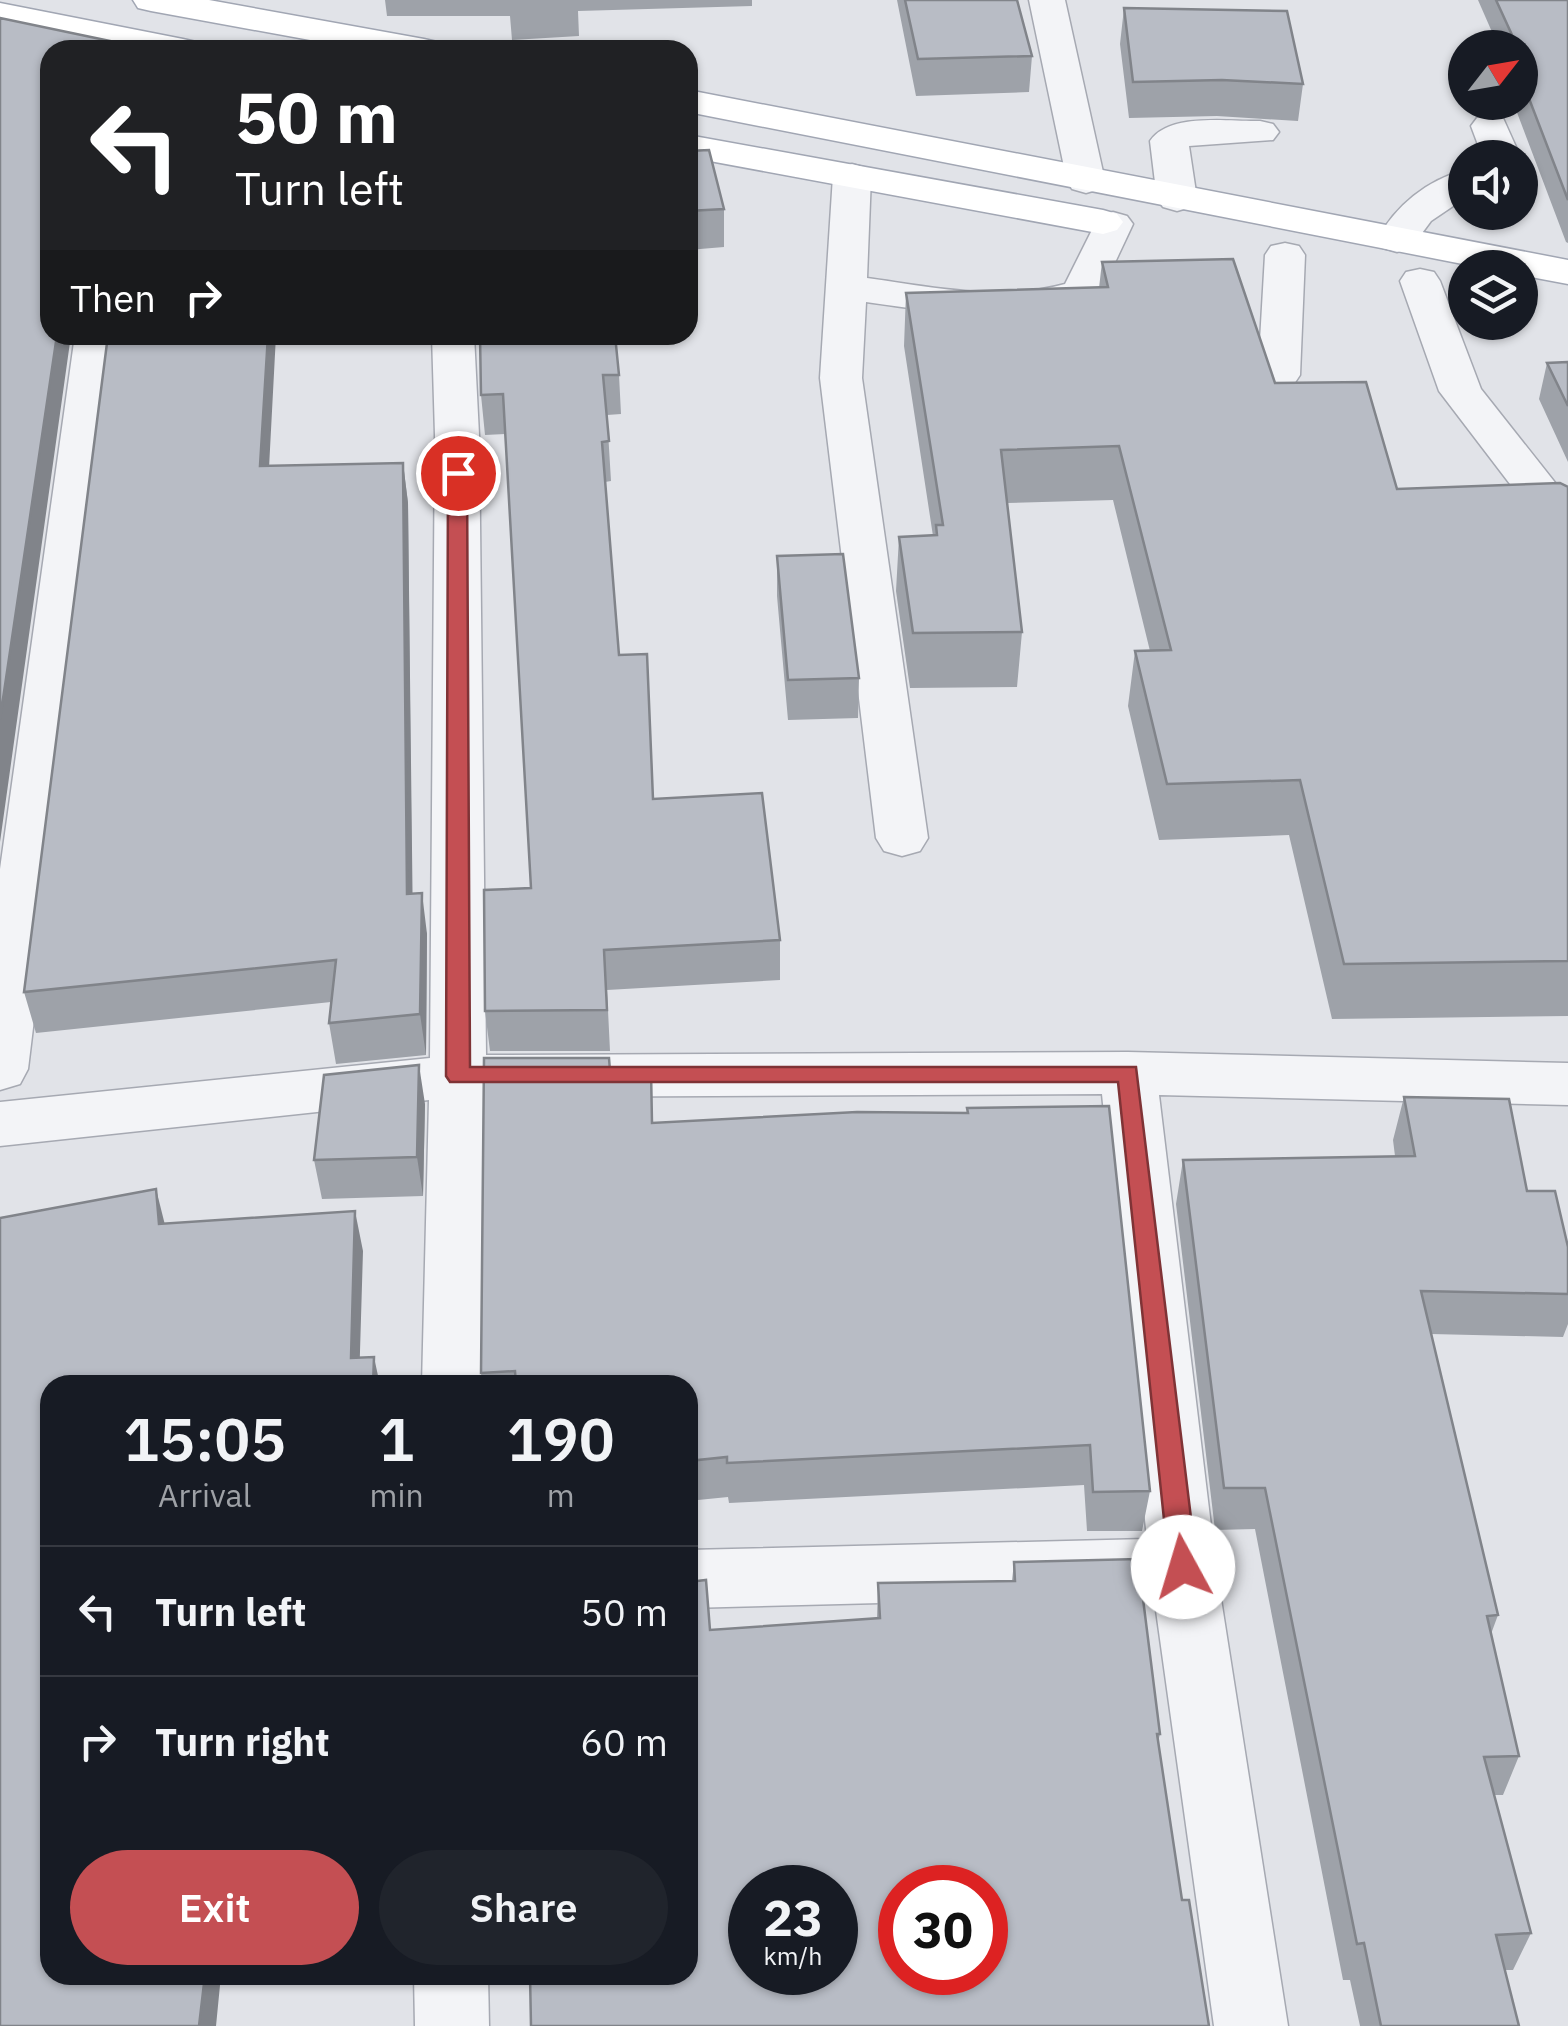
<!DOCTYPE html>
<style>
body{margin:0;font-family:"IBM Plex Sans",sans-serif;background:#20242c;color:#f1f3f6;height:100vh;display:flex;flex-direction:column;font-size:38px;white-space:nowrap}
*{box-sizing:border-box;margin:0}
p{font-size:32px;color:#9ea1a6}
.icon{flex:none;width:55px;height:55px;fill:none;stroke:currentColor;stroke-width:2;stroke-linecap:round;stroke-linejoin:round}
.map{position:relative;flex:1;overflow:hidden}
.drawer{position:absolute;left:40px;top:1375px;width:658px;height:610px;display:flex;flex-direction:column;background:#171b24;border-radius:30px;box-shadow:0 2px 8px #0004}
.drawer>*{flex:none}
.banner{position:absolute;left:40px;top:40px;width:658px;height:305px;border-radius:30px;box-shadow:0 2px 8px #0004;background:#202124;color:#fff;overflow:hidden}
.needle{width:65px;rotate:59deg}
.tools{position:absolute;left:1448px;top:30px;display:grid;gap:20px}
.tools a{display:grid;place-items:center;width:90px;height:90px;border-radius:50%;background:#171b24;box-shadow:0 2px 8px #0004;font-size:50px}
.speed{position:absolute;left:728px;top:1865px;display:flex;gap:20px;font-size:50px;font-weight:700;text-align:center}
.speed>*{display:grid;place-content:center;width:130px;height:130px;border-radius:50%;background:#171b24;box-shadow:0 2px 8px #0004;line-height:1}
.speed small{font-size:25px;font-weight:400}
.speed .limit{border:15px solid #d22;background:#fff;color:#111}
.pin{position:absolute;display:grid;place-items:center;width:85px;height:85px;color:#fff;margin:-42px;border:5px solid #fff;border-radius:50%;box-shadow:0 2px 10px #0007}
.me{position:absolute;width:110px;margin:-55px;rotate:354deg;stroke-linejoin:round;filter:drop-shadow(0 0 8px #0008)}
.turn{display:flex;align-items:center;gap:35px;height:210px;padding:0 30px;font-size:45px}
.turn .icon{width:130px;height:130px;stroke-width:2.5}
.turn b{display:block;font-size:70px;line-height:85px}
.then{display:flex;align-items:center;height:95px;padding:0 30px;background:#0003;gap:20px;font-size:38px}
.eta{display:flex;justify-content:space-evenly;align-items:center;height:170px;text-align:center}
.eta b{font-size:60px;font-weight:600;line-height:70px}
.cta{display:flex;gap:20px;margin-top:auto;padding:20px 30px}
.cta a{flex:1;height:115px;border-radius:60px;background:#c44f53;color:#fff;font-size:40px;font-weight:600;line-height:115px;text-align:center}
.cta a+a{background:#20242c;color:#f1f3f6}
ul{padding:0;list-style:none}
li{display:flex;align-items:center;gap:30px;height:130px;padding:0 30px;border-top:2px solid #363941}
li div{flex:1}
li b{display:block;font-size:38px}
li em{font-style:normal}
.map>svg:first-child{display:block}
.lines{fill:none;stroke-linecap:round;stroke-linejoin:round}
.minor-casing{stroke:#a6a9b2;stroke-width:3}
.major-casing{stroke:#a1a6b3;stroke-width:3}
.minor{fill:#f3f4f7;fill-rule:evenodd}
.major{fill:#fff;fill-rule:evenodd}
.wall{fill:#9ea2a9}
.shaded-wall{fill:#81848a}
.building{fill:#b8bcc5;stroke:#81848a;stroke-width:2.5;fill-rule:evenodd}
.route{fill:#c44f53;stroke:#7f3336;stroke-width:2.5}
</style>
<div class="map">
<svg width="1568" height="2026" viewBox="0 0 1568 2026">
<rect width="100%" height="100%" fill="#e1e3e8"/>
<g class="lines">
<defs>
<path id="minor" d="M1029,0h36l40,181 -5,8 -14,4 -14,-4 -5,-8z
M1490,115l13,3 18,40 -1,2 -37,-2 -12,-32 6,-8z
M1260,121l13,3 6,8 -6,8 -84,6 8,53 -6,8 -14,4 -14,-4 -6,-8 -7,-58c20,-29 79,-19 110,-20z
M852,164l14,4 5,8 -4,102c65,9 133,24 198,6l34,-68 14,-4 14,4 6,8 -36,77c-84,23 -148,13 -231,1l-4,76 66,460 -8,13 -18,5 -18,-5 -8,-13 -56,-460 13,-202 5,-8z
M1465,170v28l-34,23 -20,27 -14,4 -14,-4 -6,-8c18,-34 50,-60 88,-70z
M1285,243l14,3 6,9 -5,120 -6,9 -15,4 -15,-4 -6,-9 7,-120 6,-9z
M1420,269l14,3 6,9 41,108 87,110v44l-16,-4 -113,-148 -39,-110 6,-9z
M75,335h42l-89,734 -8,15 -20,6v-221z
M432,335h42l5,100 7,620 642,-3 440,11v42l-409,-10 57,472 72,459h-74l-60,-430 -466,12v-58l459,-11 -45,-445 -616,3 -2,288h-62l7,-285 -429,46v-44l430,-44 5,-623z
M414,1975h74l1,51h-74z"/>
<path id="major" d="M133,0h76l215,39 13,3 5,8h-77l-214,-39 -13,-3z
M0,3l183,36 13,3 5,8h-73l-128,-25z
M688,90l880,170v24l-48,-9v-7h-37l-795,-156z
M688,135l415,75 14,4 6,8 -6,8 -14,4 -415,-77z"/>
</defs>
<!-- minor casing -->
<use href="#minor" class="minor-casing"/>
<!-- major casing -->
<use href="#major" class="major-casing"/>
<!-- minor -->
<use href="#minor" class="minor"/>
<!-- major -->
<use href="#major" class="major"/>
</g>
<!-- wall -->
<path class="wall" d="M385,0h367v6l-174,5 1,25 -67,4 -2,-24h-123z
M897,0h120l15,56 -3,36 -113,4z
M1478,0h90v243l-2,-1 -53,-140h7v-54h-21z
M1124,8l179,76 -5,37 -81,-5 -88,2 -9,-74z
M688,151l36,58v38l-36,3z
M1102,262l173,121 122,106 171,-2v529l-236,3 -43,-184 -130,5 -31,-134 7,-55h15l-37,-151 -106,3 15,129 -5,55 -107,1 -14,-97 3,-54 34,-1 -29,-190 2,-53 193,-5z
M480,335l139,40 2,39 -14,1 4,66 -6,1 14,173 34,144 127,141v40l-173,10 3,61h-120l-5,-40 46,-123 -26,-454 -20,1 -4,-40z
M1568,362v100l-29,-63 8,-36z
M403,463l5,40 4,391 15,40 -1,121 -90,9 -7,-41 2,-21 -295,31 -12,-41 245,-526z
M777,556l82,122 -1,40 -70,2 -11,-124z
M610,1071l44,52 313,-10v-5l183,383 -8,40h-55l-3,-46 -355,18 -1,-6 -40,4v-116h-206l-1,-12z
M1404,1097l123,94 41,56v77l-5,13 -132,-3 67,281 -7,19 28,122 -16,39h-9l37,138 -18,37h-8l14,56h-159l-10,-46h-7l-88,-451 -40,1 -39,-326 7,-44 212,-4 -2,-16z
M425,1104l-2,92 -101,3 -8,-39z
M1014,1562l146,172 -2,8 24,158 -472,-270 167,-12 1,-35 134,-2z"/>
<!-- shaded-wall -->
<path class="shaded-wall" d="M57,335h14l-71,507v-123z
M268,335h8l-9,171 -7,-40z
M403,463l5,40 5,432 -6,-41z
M422,893l5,41 -1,121 -6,-41z
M419,1065l6,39 -2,92 -6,-39z
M156,1189l10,40 -7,-5z
M355,1211l8,40 -4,134 -8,-27z
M374,1357l6,28h-7z
M205,1975h16l-5,51h-17z"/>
<!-- building -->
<path class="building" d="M905,0h112l15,56 -114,3z
M1496,0h72v200l-48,-125v-11h5l-5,-12v-4h-2z
M1124,8l163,3 16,73 -81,-4 -89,2z
M0,18l153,32h-103v285h7l-57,384z
M709,150l15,59 -36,2v-60z
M1233,259l42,124 91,-1 31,107 163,-6 8,4v474l-224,3 -44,-184 -133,4 -32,-133 36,-1 -52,-204 -118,4 21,182 -109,1 -14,-96 38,-2 -1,-10h7l-37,-232 202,-6 -6,-25z
M108,335h160l-8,131 143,-3 4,431 15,-1 -2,121 -91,9 7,-63 -312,32z
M480,335h135l4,40h-16l6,66 -7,1 17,213 28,-1 6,145 109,-6 18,147 -176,10 3,60 -122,1 -1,-121 47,-2 -28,-494 -22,1z
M1568,362v44l-21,-43z
M843,554l16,124 -71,2 -11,-124z
M484,1058h125l1,13 41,-1 1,53 205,-11 111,1 -1,-5 142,-2 41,385 -57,1 -3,-47 -363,18v-6l-39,4v-76h-172l-1,-14 -34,2z
M419,1065l-2,92 -103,3 10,-85z
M1404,1097l105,2 18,92h28l13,56v47l-147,-3 77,324 -11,1 32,140 -35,1 47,176 -35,2 23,91h-138l-17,-83 -7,1 -92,-456h-41l-41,-328 232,-4z
M156,1189l3,35 196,-13 -4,147 23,-1 -1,28h-323v590h155l-6,51h-199v-808z
M1138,1559l22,175h-3l25,166h7l20,126h-678l-1,-51h158v-393l18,-2 4,50 170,-12 -2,-35 137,-2 -1,-19zM750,1888h85v84h-85zM900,1888h85v84h-85z"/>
<!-- route -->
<path class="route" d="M458,467l9,6 3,594h666l61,500 -4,9 -10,3 -10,-3 -4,-9 -51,-485h-668l-4,-6 2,-603z"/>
</svg>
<div class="tools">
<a><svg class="needle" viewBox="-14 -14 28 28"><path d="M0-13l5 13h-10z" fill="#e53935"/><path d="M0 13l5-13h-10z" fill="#9ea1a6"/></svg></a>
<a><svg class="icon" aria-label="sound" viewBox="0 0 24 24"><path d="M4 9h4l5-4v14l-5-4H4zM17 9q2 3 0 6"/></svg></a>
<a><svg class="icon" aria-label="layers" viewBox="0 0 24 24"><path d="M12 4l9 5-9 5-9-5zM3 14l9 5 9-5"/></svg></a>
</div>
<div class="speed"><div>23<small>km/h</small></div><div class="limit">30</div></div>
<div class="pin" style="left:458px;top:473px;background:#d93025"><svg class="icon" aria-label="arrive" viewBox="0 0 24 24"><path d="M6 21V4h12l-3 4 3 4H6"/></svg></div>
<svg class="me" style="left:1183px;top:1567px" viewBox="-20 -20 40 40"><circle r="19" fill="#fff"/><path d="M0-13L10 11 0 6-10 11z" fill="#c44f53"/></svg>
<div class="banner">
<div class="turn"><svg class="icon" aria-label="left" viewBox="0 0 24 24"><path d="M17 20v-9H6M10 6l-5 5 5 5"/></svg><div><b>50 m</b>Turn left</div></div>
<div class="then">Then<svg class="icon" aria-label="right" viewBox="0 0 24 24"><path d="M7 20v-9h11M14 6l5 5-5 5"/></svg></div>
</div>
<section class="drawer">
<div class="eta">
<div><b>15:05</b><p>Arrival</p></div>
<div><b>1</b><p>min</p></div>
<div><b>190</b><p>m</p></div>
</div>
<ul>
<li><svg class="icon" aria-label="left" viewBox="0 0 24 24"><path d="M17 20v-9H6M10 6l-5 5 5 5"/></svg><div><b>Turn left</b></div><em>50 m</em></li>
<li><svg class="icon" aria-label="right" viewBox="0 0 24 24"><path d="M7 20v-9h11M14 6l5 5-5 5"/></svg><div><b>Turn right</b></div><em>60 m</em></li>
</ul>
<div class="cta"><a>Exit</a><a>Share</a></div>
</section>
</div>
